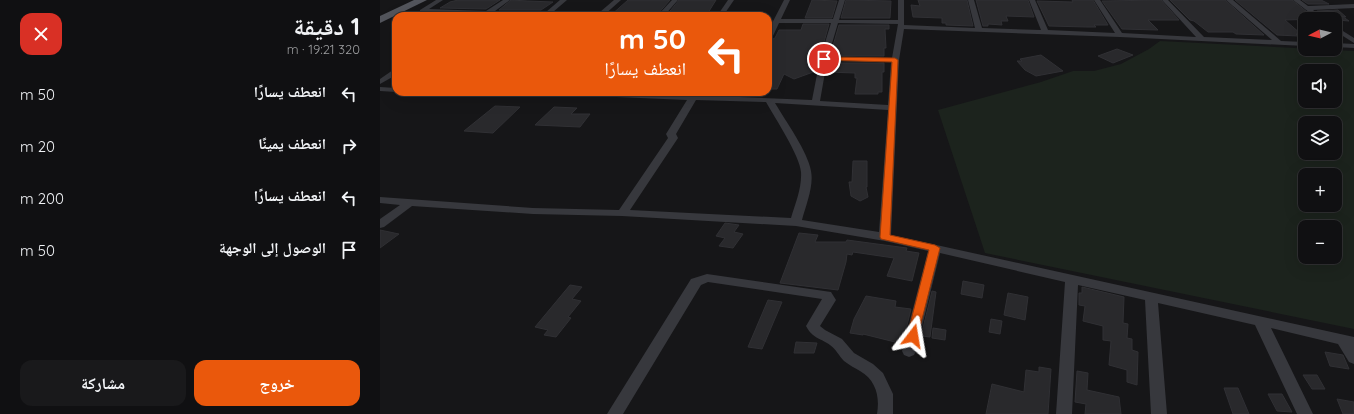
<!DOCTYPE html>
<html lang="ar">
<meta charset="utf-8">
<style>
body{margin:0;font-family:Quicksand,"Noto Naskh Arabic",sans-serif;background:#19191b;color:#f1f3f6;direction:rtl;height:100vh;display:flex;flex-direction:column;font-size:15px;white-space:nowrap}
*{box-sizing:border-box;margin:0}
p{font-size:13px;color:#9c9d9f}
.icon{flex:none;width:22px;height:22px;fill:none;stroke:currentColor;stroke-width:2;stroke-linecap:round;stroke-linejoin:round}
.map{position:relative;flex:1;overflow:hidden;direction:ltr}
.drawer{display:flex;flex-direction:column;background:#101012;width:380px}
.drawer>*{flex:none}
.guide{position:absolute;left:12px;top:12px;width:380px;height:84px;border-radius:12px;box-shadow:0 4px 16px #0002,0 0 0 1px #303032;direction:rtl;background:#ea580c;color:#fff;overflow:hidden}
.needle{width:26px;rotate:263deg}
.controls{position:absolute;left:918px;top:12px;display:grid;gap:8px}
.controls a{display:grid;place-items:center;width:44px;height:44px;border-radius:8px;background:#101012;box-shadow:0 4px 16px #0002,0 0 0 1px #303032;font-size:20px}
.pin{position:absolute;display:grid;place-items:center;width:34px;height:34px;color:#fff;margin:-17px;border:2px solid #fff;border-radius:50%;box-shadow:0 1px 4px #0007}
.me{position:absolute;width:44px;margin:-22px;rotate:14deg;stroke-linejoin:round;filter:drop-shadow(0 0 3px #0008)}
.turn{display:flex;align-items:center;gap:14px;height:84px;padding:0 20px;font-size:18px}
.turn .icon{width:52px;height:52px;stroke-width:2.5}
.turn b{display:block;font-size:28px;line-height:34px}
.round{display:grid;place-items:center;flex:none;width:42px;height:42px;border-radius:12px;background:#19191b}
.head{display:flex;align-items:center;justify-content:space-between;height:68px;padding:0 20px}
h1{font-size:24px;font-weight:700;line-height:30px}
.button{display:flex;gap:8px;margin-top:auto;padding:8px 20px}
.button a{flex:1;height:46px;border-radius:12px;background:#ea580c;color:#fff;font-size:16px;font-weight:700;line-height:46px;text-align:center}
.button a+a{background:#19191b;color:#f1f3f6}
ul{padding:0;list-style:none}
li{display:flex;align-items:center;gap:12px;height:52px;padding:0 20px}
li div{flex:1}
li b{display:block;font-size:15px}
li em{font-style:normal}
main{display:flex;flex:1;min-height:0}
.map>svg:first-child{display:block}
.green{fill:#1c231d;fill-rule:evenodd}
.building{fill:#29292c;stroke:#303034}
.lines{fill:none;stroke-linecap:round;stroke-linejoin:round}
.street{fill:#37383d;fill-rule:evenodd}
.primary{fill:#53555c;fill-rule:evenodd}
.route{fill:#ea580c;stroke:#983908}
</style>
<main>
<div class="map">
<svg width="974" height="414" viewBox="0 0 974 414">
<rect width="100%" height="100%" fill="#161618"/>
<!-- green -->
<path class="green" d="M780,41l194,10v278l-369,-76 -47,-143 103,-28 32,-11h21l27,-7 28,-15zM925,71h30v30h-30zM925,123h30v30h-30zM925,175h30v30h-30zM925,227h30v30h-30z"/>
<!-- building -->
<path class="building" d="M78,0h42l-14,9 -46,-1 10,-6z
M131,0l17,1 25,1 -12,8h-42z
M248,0h42l-14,16h-46z
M299,0h37l-10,16h-40z
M432,0l25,1 -5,17h-27z
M466,0l45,1 -1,17h-49z
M538,0h49l6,26 -27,-1v-2h-4v-5l-29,-1 -2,-12 9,1z
M596,0h52l6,17 -28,-1 2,5h-7l1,4 -14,-1v2h-5z
M692,0h21l15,25h-14l2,2h-9l-38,-1 -12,-25 36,1z
M781,0l18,20h-31l10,10 -36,-1 -20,-28z
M790,0h55l39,35 -28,-1 -3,-2h-25l-14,-11 -4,-1z
M855,0h57l24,19 -31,1 16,14h-5l2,2 -21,-1z
M922,0h19l8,4h-21z
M958,10l8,7 -4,-1 7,5 -23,-2 -9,-8z
M423,24h26l-13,47 -22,8 -10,-5 -7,15h-9v-40l3,-9 4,-2 4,-8h22z
M459,25h50v4h-4l1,19h-2v8h-54z
M737,49l16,6 -20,8 -15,-7z
M661,55l22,16 -27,5 -11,-6 -8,-9h5l-2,-2z
M448,63h56v9h-2v20h-4v2h-23l2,-16h-2v-5l-28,-1z
M115,106l25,1 -27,26 -29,-2z
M174,107l23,1 -6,6h19l-10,13 -45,-2z
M473,161h14v26h-1l2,10 -8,4 -9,-5 -2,-14h3z
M345,223l14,2 -5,7 9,2 -10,14 -14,-2 6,-8 -9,-2z
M0,230l19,4 -19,14z
M419,233l19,2 -3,7h31l1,-2 60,8 -1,3 13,2 -7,28 -25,-5 7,-18 -41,-6 -1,3 -5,-1 -1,8 -8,28 -58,-7z
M583,281l21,4 -2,13 -21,-4z
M190,285l12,2 -10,12 9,2 -13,16 3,1 -15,19 -12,-2 4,-5 -13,-3z
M702,287l42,10 -1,26 5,1 -1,14 5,1v11l6,2 -1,33 -10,-3v-12l-18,-5 2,-24 -8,-1v-14l-20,-5 2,-15 -6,-1v-12h3z
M552,291l4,1 -6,45 -9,-1z
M628,293l20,4 -3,23 -21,-5z
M486,296l30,5 -1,6 16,2 -6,25 -3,-1 -3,10 -36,-9v1l-13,-2 4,-14z
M388,300l14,2 -20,47 -14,-2z
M611,319l11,2 -2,13 -11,-2z
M553,328l13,2 -1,10 -13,-2z
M416,342l21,1 -3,10h-20z
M945,352l18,3 6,14 -19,-3z
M659,367l12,2 -3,45h-62l6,-30 32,8 2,-22 13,2z
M697,371l11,2 -1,17 32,7 2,17h-36l1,-10 -11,-2z
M923,375h14l8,14h-13z
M844,388h14l11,26h-16z
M888,394h14l10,18 -15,-1z
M957,399l17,3v12h-11z"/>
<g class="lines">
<!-- street -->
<path class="street" d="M56,0h7l-14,9 57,2 17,-11h7l-15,11 51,1 14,-12h7l-14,12h47l14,-12h7l-18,16h-117l-66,-4v-2z
M292,0h6l-14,16h-7z
M348,0h6l-11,16h-6z
M404,0h6l-9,19h52l6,-19h6l-6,20h59v-20h6v25l71,3 -7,-28h6l8,28 59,2 -12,-30h6l13,30 67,3 -21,-33h6l22,33 74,4 -34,-37h6l36,37 68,3 -46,-40h7l48,41 24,1v4l-185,-9 -216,-8 -5,31 -8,175 463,102v27l-5,-2 -11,-18 -67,-16 42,86h-16l-42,-89 -97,-22 9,111h-16l-6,-114 -67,-15 -6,129h-16l9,-132 -125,-29 -24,98 -2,4 -5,2 -5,-2 -2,-4 26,-100 -43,-10 -89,-15 -174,-10 -89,-2 -121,-8 -28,21 -4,1v-9l20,-14 -20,-2v-6l153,11 86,2 49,-72 -2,-4 21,-34 -141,-6 -4,-2h74l196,8 8,-41 11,-36h-52l-7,15 -4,2v-9zM458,23l60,1 -6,34 -64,-1zM447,61l64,1 -3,43 -68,-4zM316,100l70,2c9,16 34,54 35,70 1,16 -6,32 -10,46l-161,-8 48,-72 -2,-4zM395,103l113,7 -9,122 -77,-12c4,-15 12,-34 9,-49 -3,-19 -26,-51 -36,-68z
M913,0h7l8,6 46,-2v4l-41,2 12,9h-7z
M955,26l19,12v5l-19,-12z
M955,43l19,1v4l-19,-1z
M13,70h3v5l-16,9v-5z
M0,87l16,1v4h2h-2l-16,-1z
M327,274l124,18 5,8 -16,26 5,4 17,9 12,14 19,11 10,9 10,21v20h-16c3,-17 -1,-34 -17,-43 -5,-3 -11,-6 -16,-10 -5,-5 -8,-12 -14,-16 -11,-8 -17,-6 -24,-19l16,-27 -114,-17 -7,3 -78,129h-16l84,-135z"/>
<!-- primary -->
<path class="primary" d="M34,0h13l-47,23v-7z"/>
</g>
<!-- route -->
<path class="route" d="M444,57l71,1 3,2 -8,175 45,10 5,3 -23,91 -4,2 -4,-2 -2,-3 22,-86 -48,-11 -1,-2 12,-175 -70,-2 -1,-1z"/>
</svg>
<div class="controls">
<a><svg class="needle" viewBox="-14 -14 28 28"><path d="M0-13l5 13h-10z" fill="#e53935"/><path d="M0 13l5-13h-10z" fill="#9c9d9f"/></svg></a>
<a><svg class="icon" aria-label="sound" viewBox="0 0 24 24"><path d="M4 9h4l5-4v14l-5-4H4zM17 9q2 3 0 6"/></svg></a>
<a><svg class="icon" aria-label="layers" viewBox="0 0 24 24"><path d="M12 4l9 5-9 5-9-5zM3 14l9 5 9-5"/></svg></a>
<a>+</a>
<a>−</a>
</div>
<div class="pin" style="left:444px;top:59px;background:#d93025"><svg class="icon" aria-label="arrive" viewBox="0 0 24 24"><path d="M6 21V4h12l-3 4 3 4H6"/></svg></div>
<svg class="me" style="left:533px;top:336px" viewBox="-20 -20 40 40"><path d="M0-17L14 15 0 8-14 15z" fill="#ea580c" stroke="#fff" stroke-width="4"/></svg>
<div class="guide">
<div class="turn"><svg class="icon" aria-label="left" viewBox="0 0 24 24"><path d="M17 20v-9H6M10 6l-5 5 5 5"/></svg><div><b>50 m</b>انعطف يسارًا</div></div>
</div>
</div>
<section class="drawer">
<div class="head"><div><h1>1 دقيقة</h1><p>320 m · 19:21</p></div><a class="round" style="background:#d93025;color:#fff"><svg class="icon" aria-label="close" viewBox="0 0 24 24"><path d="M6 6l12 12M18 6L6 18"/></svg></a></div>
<ul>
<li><svg class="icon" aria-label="left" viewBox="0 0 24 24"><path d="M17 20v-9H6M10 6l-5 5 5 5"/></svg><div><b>انعطف يسارًا</b></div><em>50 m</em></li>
<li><svg class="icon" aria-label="right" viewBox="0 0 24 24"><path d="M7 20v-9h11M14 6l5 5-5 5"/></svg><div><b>انعطف يمينًا</b></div><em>20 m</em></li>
<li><svg class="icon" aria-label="left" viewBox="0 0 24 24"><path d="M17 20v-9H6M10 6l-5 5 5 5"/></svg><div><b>انعطف يسارًا</b></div><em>200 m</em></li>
<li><svg class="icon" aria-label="arrive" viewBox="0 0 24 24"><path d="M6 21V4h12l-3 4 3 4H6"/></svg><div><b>الوصول إلى الوجهة</b></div><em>50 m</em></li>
</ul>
<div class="button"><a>خروج</a><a>مشاركة</a></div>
</section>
</main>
